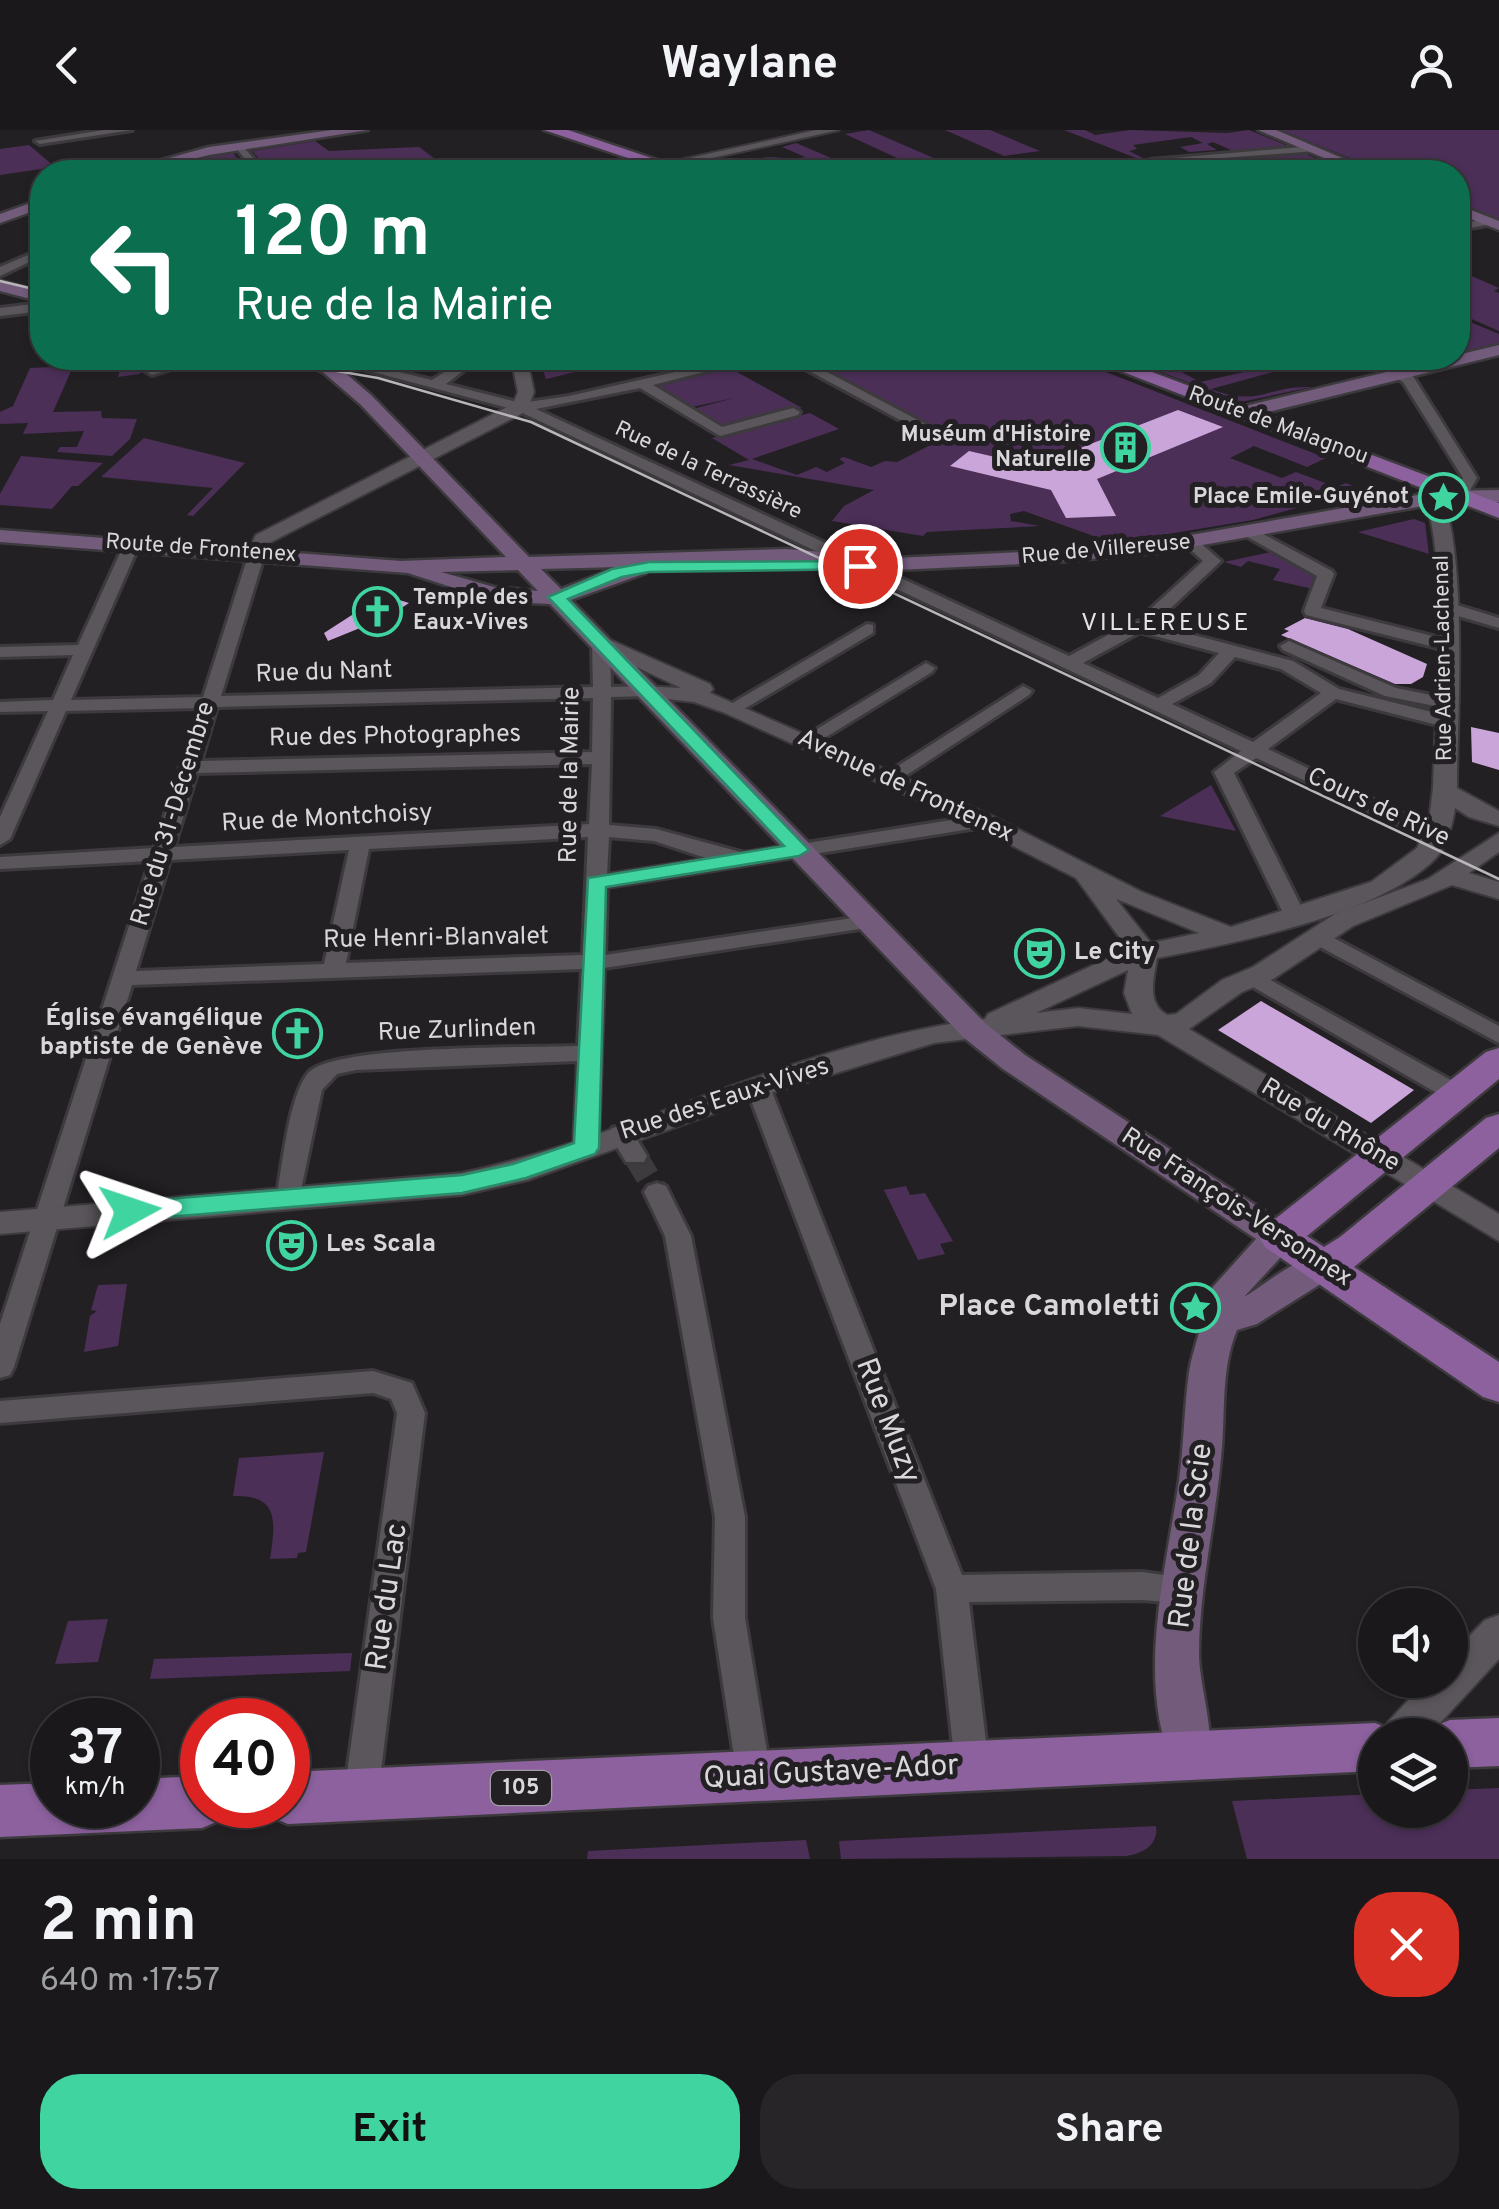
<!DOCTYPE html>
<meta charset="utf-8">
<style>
body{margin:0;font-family:Overpass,sans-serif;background:#272528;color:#f1f3f6;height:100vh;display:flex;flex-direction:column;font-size:38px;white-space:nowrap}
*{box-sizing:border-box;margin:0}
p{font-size:32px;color:#9fa0a3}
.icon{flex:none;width:55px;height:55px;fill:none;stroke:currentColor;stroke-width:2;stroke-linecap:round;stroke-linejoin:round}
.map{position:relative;height:1729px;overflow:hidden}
.side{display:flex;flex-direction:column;background:#1a181b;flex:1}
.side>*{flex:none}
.banner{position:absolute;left:30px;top:30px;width:1440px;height:210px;border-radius:40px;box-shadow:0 2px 8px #0004,0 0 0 2px #38373a;background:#0b6e4f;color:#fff;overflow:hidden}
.fabs{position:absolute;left:1358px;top:1458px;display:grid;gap:20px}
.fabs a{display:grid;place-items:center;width:110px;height:110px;border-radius:50%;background:#1a181b;box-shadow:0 2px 8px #0004,0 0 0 2px #38373a;font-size:50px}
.speed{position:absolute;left:30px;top:1568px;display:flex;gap:20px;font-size:50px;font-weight:700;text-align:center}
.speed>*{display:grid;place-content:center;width:130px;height:130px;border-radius:50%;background:#1a181b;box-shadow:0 2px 8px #0004,0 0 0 2px #38373a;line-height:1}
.speed small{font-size:25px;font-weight:400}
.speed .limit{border:15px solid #d22;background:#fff;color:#111}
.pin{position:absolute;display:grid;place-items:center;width:85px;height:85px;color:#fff;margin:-42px;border:5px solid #fff;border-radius:50%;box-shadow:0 2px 10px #0007}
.me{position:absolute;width:110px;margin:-55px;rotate:85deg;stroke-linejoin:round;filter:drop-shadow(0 0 8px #0008)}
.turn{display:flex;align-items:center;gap:35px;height:210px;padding:0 40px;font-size:45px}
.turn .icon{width:130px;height:130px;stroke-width:2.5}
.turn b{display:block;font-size:70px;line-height:85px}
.round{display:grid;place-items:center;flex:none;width:105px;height:105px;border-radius:40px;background:#272528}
.head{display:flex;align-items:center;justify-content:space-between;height:170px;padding:0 40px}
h1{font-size:60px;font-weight:700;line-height:75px}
.button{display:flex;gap:20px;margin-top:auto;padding:20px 40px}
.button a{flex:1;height:115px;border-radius:40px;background:#40d4a1;color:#111;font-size:40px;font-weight:700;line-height:115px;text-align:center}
.button a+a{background:#272528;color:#f1f3f6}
header{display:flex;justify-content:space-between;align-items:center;height:130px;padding:0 40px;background:#1a181b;font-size:45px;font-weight:700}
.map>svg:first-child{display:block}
.green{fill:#4b2f57}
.forest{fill:#664573}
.building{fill:#caa5da}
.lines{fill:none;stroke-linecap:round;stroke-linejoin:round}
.minor-tunnel{stroke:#3e3b3f;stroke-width:24;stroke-dasharray:24 12;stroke-linecap:butt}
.minor-casing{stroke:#3d3a3e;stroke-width:6}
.tertiary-casing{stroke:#3d3a3e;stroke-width:4}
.secondary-casing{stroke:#3d3a3e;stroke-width:5}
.primary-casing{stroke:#3d3a3e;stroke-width:5}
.minor{fill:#5a565b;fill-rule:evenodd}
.tertiary{fill:#5a565b;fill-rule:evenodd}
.secondary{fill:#735b7c;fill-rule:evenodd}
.primary{fill:#8c619e;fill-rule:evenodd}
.tram{stroke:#b8b6b9;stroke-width:2.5}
.route{fill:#40d4a1;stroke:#2a8a69;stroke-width:2.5}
.labels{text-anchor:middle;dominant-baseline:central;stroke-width:10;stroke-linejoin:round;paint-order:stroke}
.far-street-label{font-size:22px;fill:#d9d7da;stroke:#232024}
.far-poi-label{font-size:22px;font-weight:bold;fill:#d9d7da;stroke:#232024;text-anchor:end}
.shield{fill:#232024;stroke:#a2a0a3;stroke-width:2.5}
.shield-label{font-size:22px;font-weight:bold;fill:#d9d7da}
.far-quarter-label{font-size:25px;letter-spacing:2.5px;fill:#e5e1e6;stroke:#232024}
.street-label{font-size:25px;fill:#d9d7da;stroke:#232024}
.poi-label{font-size:25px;font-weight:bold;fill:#d9d7da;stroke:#232024;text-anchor:start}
.near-poi-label{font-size:30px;font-weight:bold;fill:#d9d7da;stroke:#232024;text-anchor:end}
.near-street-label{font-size:30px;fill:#d9d7da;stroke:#232024}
</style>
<header><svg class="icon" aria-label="back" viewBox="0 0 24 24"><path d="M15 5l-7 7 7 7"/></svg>Waylane<svg class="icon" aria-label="person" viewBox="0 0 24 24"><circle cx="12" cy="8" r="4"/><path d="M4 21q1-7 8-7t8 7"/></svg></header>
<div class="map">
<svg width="1499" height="1729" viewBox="0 0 1499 1729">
<rect width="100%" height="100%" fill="#232024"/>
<!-- green -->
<path class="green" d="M869,0l97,42h-81l23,-9 -63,-29z
M945,0h45l50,21 -36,5z
M1064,0h21l10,5 35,-5 97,3 22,-3 44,18 -60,3 -20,-9 -6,2 10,6 -28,2 -9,-5 23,-4 -12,-6 -58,8 4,4 -8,2 14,7h-7z
M1281,0h218v89l-41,-17v-30h-74z
M315,11l14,10 90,-4 19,14 -43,11h-124l-19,-21z
M796,13l40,17 -2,7 40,5h-111l-12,-4 12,-3 -3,-2 7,-2 -6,-3c14,-3 25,3 44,-1l-23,-10z
M29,15l26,22 -55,8v-26z
M223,21l9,1 17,19 -114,1z
M1301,22l44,18 -72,2 42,-6 -16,-7 -93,13h-12l-26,-10z
M1458,140l41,18 -5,3 5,2v38l-41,-18z
M1458,187l41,17v13l-41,9z
M539,228h59l10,6 -62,15z
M803,228h267l256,100 -19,9 -53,-21 -24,12 52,20 14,-6 40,15 10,-4 16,7 -109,30 -140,23 -89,-32 -14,3 1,7 29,5 -113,6 -4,4 -91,-15 12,-15 30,-16 -145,-25 20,-5 -37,-22 98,-25 29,16 -87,30 45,16 19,-8 11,5 18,-9 -6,-4 5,-2 27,10 14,-6 12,1 59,-30 -17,-3z
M160,232l-21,12 -21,3 2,-8 -49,2 -18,41 48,-1 1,7 35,1 -7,20 -18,17 -55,-4 3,-5h17l7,-16 -61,3 5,-11 -28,1v-12l13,-6 17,-38z
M1279,234l8,4 -76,21c48,19 56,-4 101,-2l-71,15 -83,-31 16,-3 26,14z
M730,238l72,40 -83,20 -30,-18 45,-12 -47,10 -34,-20z
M144,308l101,25 -52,53 -6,-1 26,-27 -112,-11z
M21,326l82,7 -25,23h-6l-20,23 -52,-4v-11z
M1414,389l11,4 4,31 -71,-22z
M1276,421l43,25 -6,13 -40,-9 7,-11 -32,-8 -7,6 -17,-5z
M1211,655l25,46 -76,-15z
M906,1056l4,9 15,-2 28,48 -13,3 5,10 -27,6 -34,-70z
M127,1154l-9,62 -34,6 6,-36 7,-5 -6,-1 7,-25z
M324,1322l-18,100 -8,1 -1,5 -27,1c5,-35 11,-65 -37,-63l6,-38z
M108,1489l-10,43 -43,2 13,-43z
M352,1523l-2,18 -200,8 4,-20z
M1499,1658v71h-252l-15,-58 143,-7v16h75v-20z
M1156,1696c3,18 -13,28 -30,30l-285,3 -2,-18z
M806,1710l4,19h-223l1,-8z"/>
<!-- forest -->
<path class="forest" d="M597,28l22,1 14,6 -24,7h-68l-9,-4z"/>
<!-- building -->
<path class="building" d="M1178,280l45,17 -126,52 19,37 -50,2 -15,-28 -101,-24 19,-15 65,15z
M383,465l26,8 -38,25 -6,-2 -37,15 -4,-8z
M1305,488l43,11 79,35 -4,13 -12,7h-16l-114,-49 8,-4 -5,-2z
M1471,597l28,6v37l-27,-8z
M1261,871l124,72 29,17 -43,33 -153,-93z"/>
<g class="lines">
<!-- minor-tunnel -->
<path class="minor-tunnel" d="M635,1026l22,36"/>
<defs>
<path id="minor" d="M104,0h28l-92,14 -5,-3z
M234,15h8l23,27h-10z
M1312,16l4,5 -161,12 -5,-3z
M1488,89l4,5 -34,6v-6z
M42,119v7l-42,20v-9z
M42,173v8l-42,5v-8z
M214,228h61l-7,4 -93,6 -23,7 -7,-4 29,-11z
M321,228h21l90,22 17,-11v-11h12l2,13 -17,13 75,19 48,-7 168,-38h21l-105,27 69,42 71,-19 7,4 -2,3 -78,21 -80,-48 -104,21 533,247 63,-34 10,-1 3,-7 58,-53 -20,-18 14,-3 24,21 -62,58v7l134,35 46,28 113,28 2,4 -9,6 -109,-28 -68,50 179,86 -10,6 -7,-2 -174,-81 -22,15 72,143 -11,6 -8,-1 -73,-149 27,-21 -725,-341zM1140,502l79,21 -20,22 -41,23 -75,-35zM1235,527l46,12 40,24 -68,49 -81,-38 39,-21z
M785,228h16l141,75 -12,3z
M1363,228h15l35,18 64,102 -12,21 -13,-3 11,-18 -60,-96z
M1250,397l82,44 2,3 -13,34 131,33 3,4 -9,5 -140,-35 -2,-4 13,-35 -73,-41 -2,-3z
M126,410l14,3 -69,157 132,-3 46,-144 8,-5 8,5 -44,143 372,-9 -1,-44 9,-5 9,5 1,44 38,-1 9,5 -9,5 -38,1 -2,128 47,4 88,24 239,-38 10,6 -10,6 -376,60 -2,68 261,-39 11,6 -11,6 -262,40 -6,179 -3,6h-18l-3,-6 4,-86 -222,9 -19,4 -15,16 -24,114h-18l-4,-6c7,-33 12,-100 32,-125 25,-29 224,-25 270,-27l4,-77 -450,16 -118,382 -4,8 -10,3v-54l150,-463 -150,8v-12l154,-9 45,-140 -133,3 -56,128 -10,6v-28l48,-106 -48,1v-10l53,-2 20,-45 -73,2v-10l78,-2zM593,568l-1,54 -391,9 16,-54zM592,634l-3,60 -415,23 23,-74zM588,707l-5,118 -237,8 23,-114zM609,707l45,4 55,18 -102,16zM349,720l-25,114 -188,7 34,-111z
M1447,472l52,16v10l-58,-17v-8z
M867,494l6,1v8l-134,79 -6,1 -9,-5z
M1289,511l107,47 55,11 3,4 -9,5 -60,-12 -102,-46 -3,-4z
M926,533l9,5 -3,4 -119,73 -7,2 -9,-6z
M1023,556l9,5 -3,4 -133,87h-14l-3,-4z
M1317,799l182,97v17l-190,-102 -3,-5z
M1254,841l211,117 4,6 -4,6h-16l-203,-117 -3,-5z
M758,949l12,8 192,488 180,-3 51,7 5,10 -5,10 -11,4 -40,-3 -173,2 20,164 -5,11 -12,5 -12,-5 -5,-11 -19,-177 -190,-502z
M621,996l9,2 17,28 -3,6h-18l-17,-28 3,-6z
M657,1053l9,3 25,50 54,281v101l26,158 -5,11 -12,5 -12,-5 -5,-11 -24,-158 2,-101 -50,-281 -21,-44 4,-6z
M373,1241l39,12 13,30 -47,382 -5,12 -12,4 -12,-4 -5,-12 53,-382 -6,-14 -18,-6 -373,30v-22z"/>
<path id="tertiary" d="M816,0h23l-191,42h-22z
M511,228h16l7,34 -7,19 -256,131 -7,15h-14l-3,-4 9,-18 257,-131 5,-12z
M1429,348l6,1c35,60 22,235 22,309l42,23v15l-30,-9 -14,-9c-2,15 -8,38 -19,50 -56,57 -201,85 -279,100 -3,21 -11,45 10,57l9,-1 46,-34 31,-13 82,-53 93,-35 71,-46v19l-30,21 30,9v17l-47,-14 -99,41 -80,53 -31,13 -53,37 310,185v27l-341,-206 -80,-9 -144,17 -166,51 -240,86 -66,15 -462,39v-22l462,-39c177,-38 341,-133 523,-154l3,-5 140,-65 -52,-71 -102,-52 -249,-113 -31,-11 -53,-6 -3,-5 3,-5 40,2 -87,-41 -4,-4 4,-4h14l102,45 3,5 -3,4 282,123 150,76 89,35 140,-45 46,-34 12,-27 4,-33c2,-83 18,-230 -13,-305zM1116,769l8,3 75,31 -48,10zM1128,840l-4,23 8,21 -54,-6 -42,5z
M1499,1485v44l-70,76h-47l6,-13 39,-42h23v-24l35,-36z"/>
<path id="secondary" d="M332,0h36l-159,25 -69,17h-22l91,-25z
M1258,0h18l99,42h-18z
M42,69v9l-42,15v-9z
M1458,75l41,16v9l-41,-16z
M0,151l42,11v10l-42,-11z
M1499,215v10l-259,64 -9,-6 2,-4z
M297,228h22l17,7 36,31 157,161 257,-8 110,9 148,-7 113,-10 283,-50 59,-1v12l-59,1 -283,50 -113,10 -148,7 -110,-9 -139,5 -1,7 -75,27 414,423 40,32 266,173 5,9 -5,9 -47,51c25,-15 62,-49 91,-40l6,9 -6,9 -78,49 -20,6c-17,40 -11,86 -16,128 -6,66 -22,132 -22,198 1,33 19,86 7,113l-16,6 -16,-6c-39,-90 -8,-197 5,-289 5,-36 5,-72 10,-108 4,-26 16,-47 14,-74l53,-59 -253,-170 -40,-32 -413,-433 -56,-3 -86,-28 -408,-31v-12l401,31 105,-4 -146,-153 -36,-31zM618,437l-57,22 -20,-20zM518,440l20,21 -44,-4 -53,-15z"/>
<path id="primary" d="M544,0h24l125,42h-23z
M1087,228h28l384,145v15z
M1499,918v31l-192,157 17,11 16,-10 146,-119 13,-4v34l-145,119 145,95v40l-16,-5 -218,-150 -6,-10 6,-10 221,-175z
M1499,1588v48l-49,2v-33h-22l4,-8 18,-7z
M1375,1593l18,7 3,5h-21v36l-1087,53 -19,-8 -5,-11h24v-33z
M202,1646v29h25l-6,15 -19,8 -202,9v-52l52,-2v22h86v-26z"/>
</defs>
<!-- minor casing -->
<use href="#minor" class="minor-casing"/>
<!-- tertiary casing -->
<use href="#tertiary" class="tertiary-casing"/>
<!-- secondary casing -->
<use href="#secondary" class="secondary-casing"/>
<!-- primary casing -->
<use href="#primary" class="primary-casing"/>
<!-- minor -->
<use href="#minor" class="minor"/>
<!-- tertiary -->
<use href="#tertiary" class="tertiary"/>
<!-- secondary -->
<use href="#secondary" class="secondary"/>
<!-- primary -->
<use href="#primary" class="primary"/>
<!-- tram -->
<path class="tram" d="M0,151l42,10
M261,228l117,20 153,44 968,457"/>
</g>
<!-- route -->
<path class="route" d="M860,431l8,5 -2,3 -217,3 -27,5 -54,22 241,251 -10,6 -193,31 -7,261 -4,6 -69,24 -64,15 -332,27 -9,-2 -4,-7 4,-7 9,-2 332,-27 51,-11 61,-21 14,-265 196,-32 -236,-249 64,-28 37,-7z"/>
<!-- icons -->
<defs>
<symbol id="building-ring" viewBox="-11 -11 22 22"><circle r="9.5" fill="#232024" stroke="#40d4a1" stroke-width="1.5"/><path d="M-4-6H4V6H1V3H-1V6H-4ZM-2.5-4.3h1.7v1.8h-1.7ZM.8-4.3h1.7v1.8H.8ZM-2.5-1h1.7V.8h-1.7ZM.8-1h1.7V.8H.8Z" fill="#40d4a1"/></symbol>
<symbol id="sight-ring" viewBox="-11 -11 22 22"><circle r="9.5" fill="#232024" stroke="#40d4a1" stroke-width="1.5"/><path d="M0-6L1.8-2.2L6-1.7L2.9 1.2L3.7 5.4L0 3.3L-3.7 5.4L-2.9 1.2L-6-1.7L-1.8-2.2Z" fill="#40d4a1"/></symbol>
<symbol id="church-ring" viewBox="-11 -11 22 22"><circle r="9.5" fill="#232024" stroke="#40d4a1" stroke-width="1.5"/><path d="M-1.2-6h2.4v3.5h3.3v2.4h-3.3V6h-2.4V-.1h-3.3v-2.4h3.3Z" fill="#40d4a1"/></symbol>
<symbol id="theatre-ring" viewBox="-11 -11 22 22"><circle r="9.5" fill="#232024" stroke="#40d4a1" stroke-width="1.5"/><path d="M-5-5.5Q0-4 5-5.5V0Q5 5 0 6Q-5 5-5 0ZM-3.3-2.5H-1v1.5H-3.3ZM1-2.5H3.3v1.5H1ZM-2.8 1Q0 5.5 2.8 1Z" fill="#40d4a1"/></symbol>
</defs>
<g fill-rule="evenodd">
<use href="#building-ring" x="1098" y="290" width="55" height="55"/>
<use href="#sight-ring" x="1416" y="340" width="55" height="55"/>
<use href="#church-ring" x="350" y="454" width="55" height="55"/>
<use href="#theatre-ring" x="1012" y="796" width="55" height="55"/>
<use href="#church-ring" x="270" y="876" width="55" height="55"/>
<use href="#theatre-ring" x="264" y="1088" width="55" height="55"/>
<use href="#sight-ring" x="1168" y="1150" width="55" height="55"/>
</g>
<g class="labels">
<!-- far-street labels -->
<g class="far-street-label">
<text transform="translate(1278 296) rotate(20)">Route de Malagnou</text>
<text transform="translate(708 341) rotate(25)">Rue de la Terrassière</text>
<text transform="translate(201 419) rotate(4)">Route de Frontenex</text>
<text transform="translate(1106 420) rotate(-5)">Rue de Villereuse</text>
<text transform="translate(1444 528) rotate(-91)">Rue Adrien-Lachenal</text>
</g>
<!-- far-poi labels -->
<g class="far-poi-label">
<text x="1091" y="305">Muséum d'Histoire<tspan x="1091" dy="25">Naturelle</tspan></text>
<text x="1409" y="367">Place Emile-Guyénot</text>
<text x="413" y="468" text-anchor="start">Temple des<tspan x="413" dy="25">Eaux-Vives</tspan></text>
</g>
<!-- shield labels -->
<rect class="shield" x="491" y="1641" width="60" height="34" rx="8"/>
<g class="shield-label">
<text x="521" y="1658">105</text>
</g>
<!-- far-quarter labels -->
<g class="far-quarter-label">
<text x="1166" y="494">VILLEREUSE</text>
</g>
<!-- street labels -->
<g class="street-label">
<text transform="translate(324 543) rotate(-2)">Rue du Nant</text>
<text transform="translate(395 607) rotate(-1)">Rue des Photographes</text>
<text transform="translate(571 645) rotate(-89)">Rue de la Mairie</text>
<text transform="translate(905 657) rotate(25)">Avenue de Frontenex</text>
<text transform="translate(1378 678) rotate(25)">Cours de Rive</text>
<text transform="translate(174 684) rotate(-73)">Rue du 31-Décembre</text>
<text transform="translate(327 689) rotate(-3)">Rue de Montchoisy</text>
<text transform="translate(436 809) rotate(-1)">Rue Henri-Blanvalet</text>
<text transform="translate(457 901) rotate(-2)">Rue Zurlinden</text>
<text transform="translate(725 970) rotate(-18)">Rue des Eaux-Vives</text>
<text transform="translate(1330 996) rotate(31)">Rue du Rhône</text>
<text transform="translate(1236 1078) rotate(33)">Rue François-Versonnex</text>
</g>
<!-- poi labels -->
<g class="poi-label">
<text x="1074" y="823">Le City</text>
<text x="263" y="889" text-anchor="end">Église évangélique<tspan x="263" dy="29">baptiste de Genève</tspan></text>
<text x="326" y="1115">Les Scala</text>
</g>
<!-- near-poi labels -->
<g class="near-poi-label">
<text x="1160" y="1177">Place Camoletti</text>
</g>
<!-- near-street labels -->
<g class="near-street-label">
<text transform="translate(887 1291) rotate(69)">Rue Muzy</text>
<text transform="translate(1192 1406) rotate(-83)">Rue de la Scie</text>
<text transform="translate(388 1467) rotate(-82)">Rue du Lac</text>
<text transform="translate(831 1643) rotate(-3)">Quai Gustave-Ador</text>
</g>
</g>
</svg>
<div class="fabs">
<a><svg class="icon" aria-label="sound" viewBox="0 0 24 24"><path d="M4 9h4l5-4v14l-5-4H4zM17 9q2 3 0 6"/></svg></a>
<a><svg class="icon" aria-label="layers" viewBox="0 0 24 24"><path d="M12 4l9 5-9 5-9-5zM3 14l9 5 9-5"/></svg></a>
</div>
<div class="speed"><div>37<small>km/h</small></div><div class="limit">40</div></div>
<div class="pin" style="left:860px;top:436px;background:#d93025"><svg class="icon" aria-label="arrive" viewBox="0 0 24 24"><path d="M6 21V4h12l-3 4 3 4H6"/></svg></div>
<svg class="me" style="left:130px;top:1081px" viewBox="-20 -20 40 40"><path d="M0-17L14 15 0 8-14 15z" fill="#40d4a1" stroke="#fff" stroke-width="4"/></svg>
<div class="banner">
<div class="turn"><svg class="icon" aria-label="left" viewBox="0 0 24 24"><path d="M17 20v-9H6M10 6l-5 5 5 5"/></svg><div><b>120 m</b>Rue de la Mairie</div></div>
</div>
</div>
<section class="side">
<div class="head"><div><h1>2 min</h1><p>640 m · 17:57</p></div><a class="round" style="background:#d93025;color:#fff"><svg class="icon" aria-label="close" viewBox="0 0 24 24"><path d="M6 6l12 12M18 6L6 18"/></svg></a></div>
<div class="button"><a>Exit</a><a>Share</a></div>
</section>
